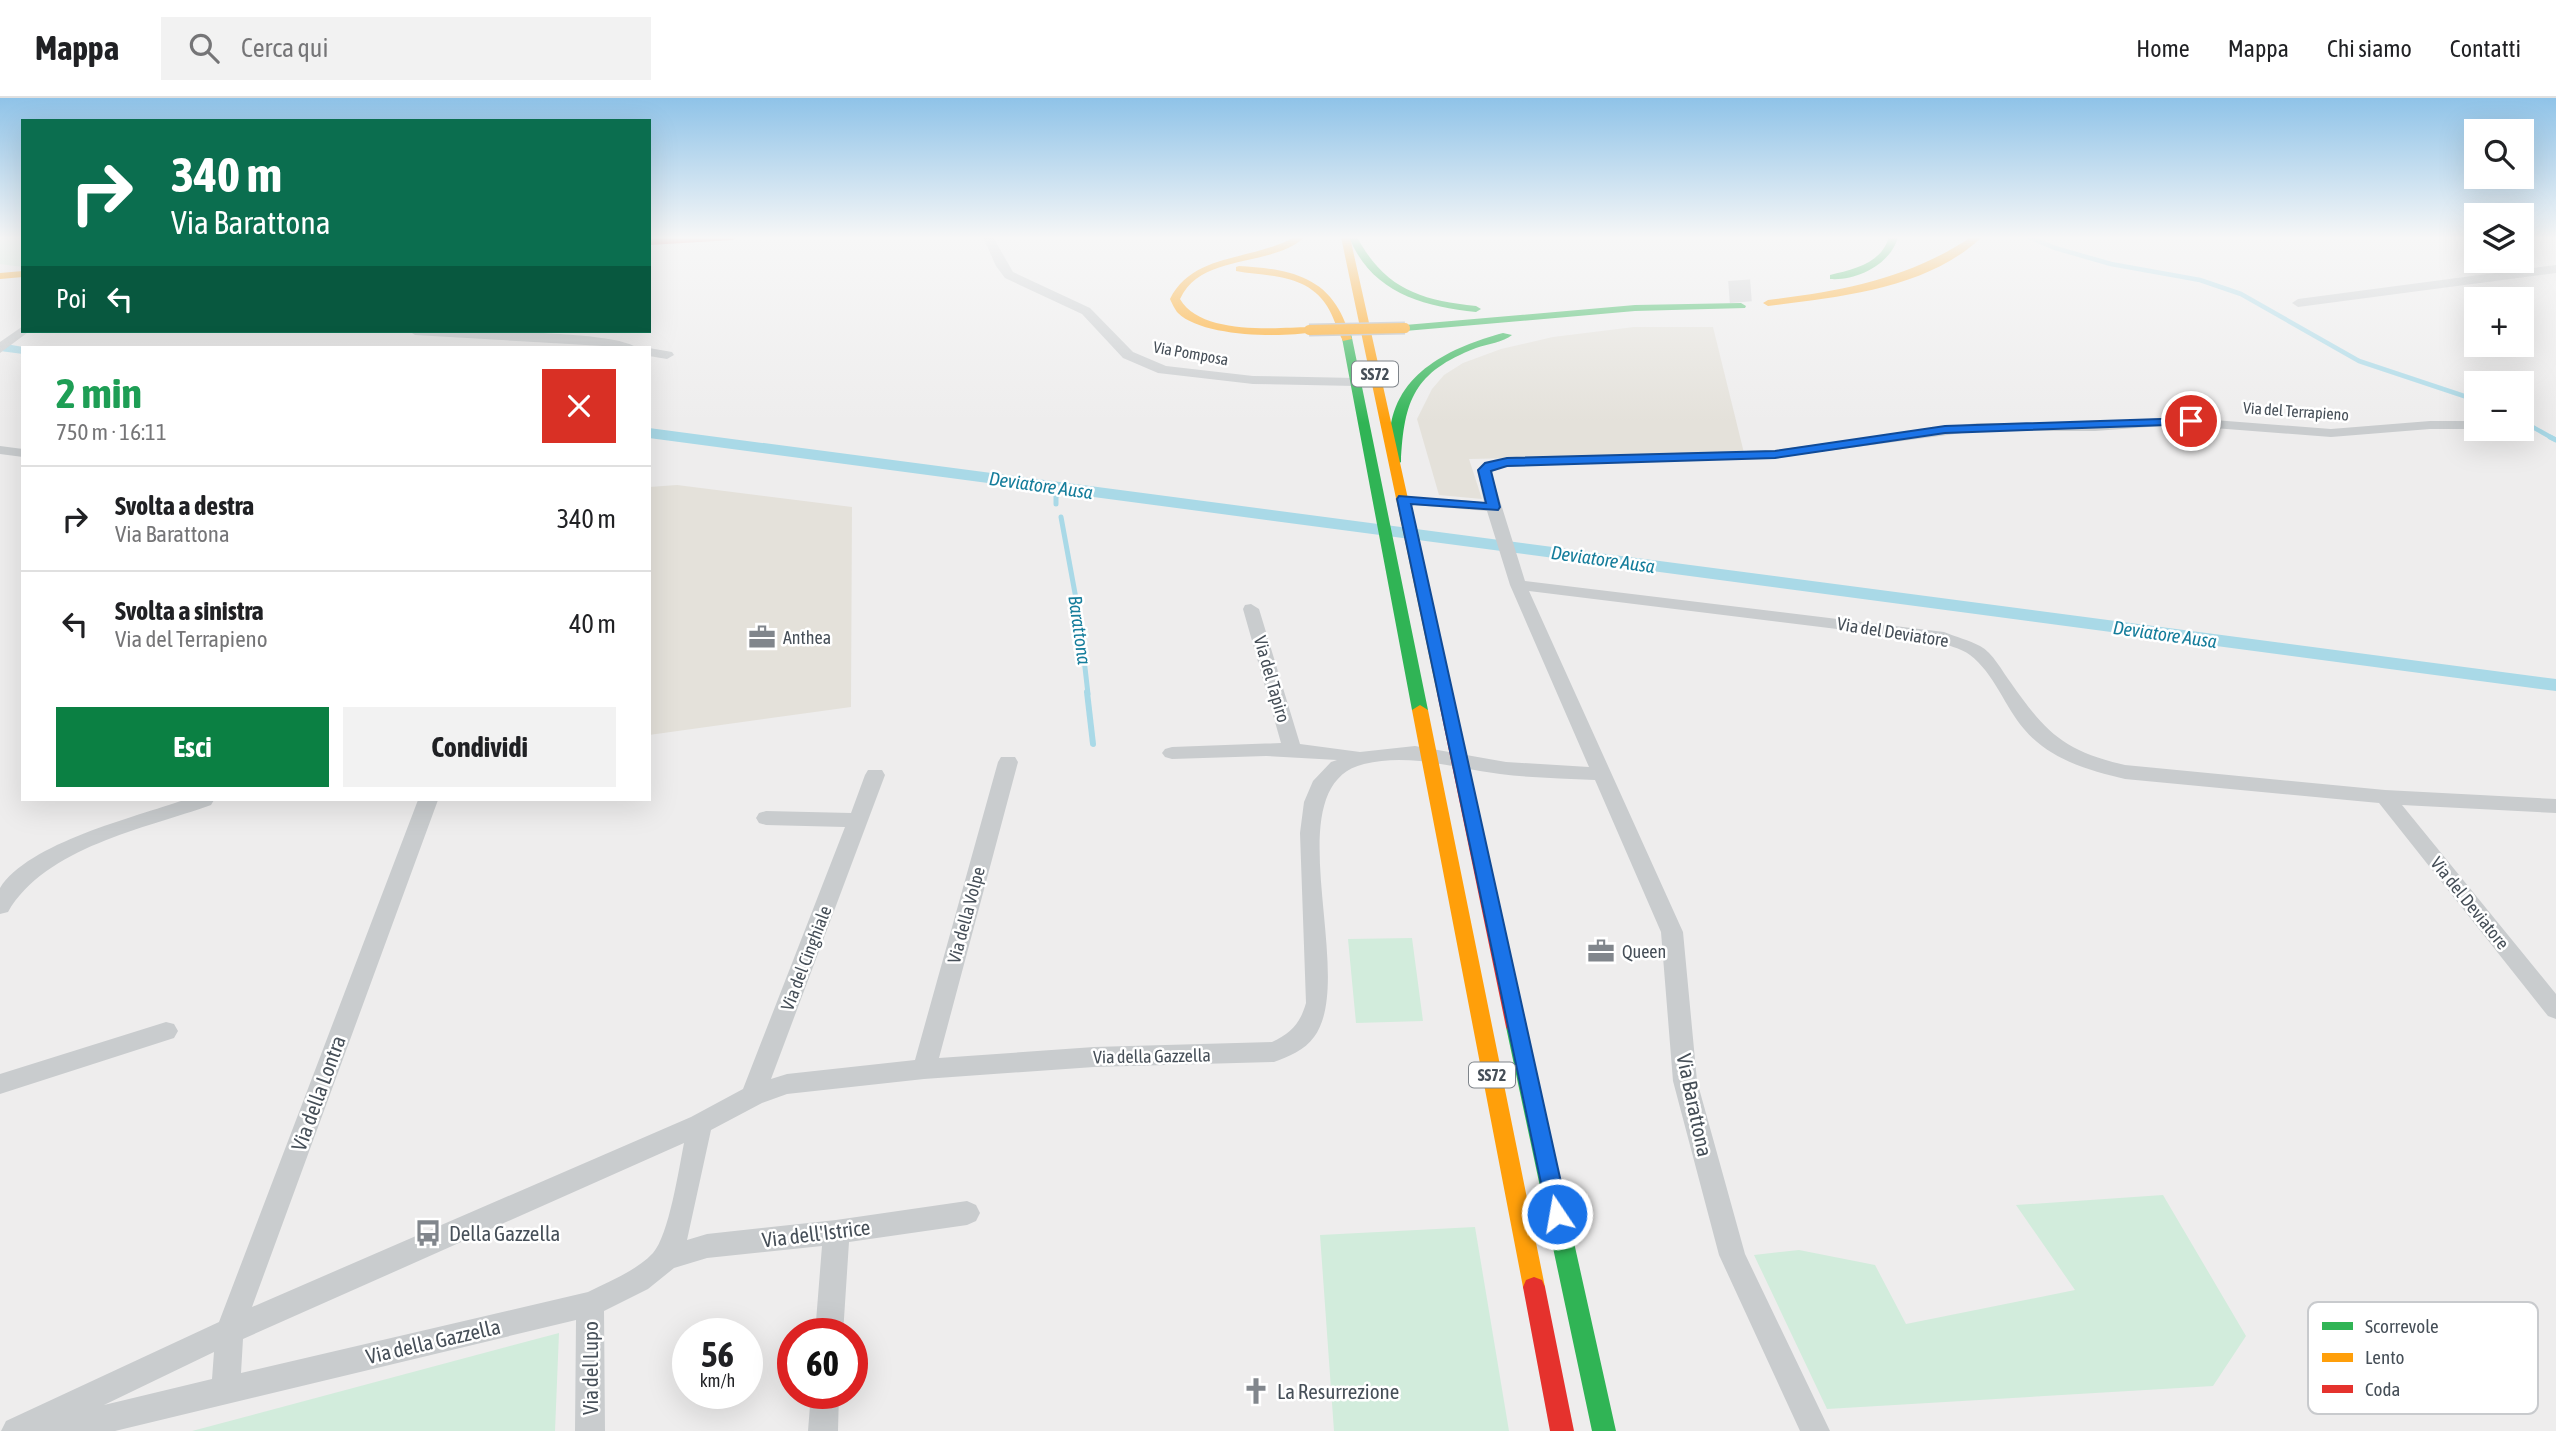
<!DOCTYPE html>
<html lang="it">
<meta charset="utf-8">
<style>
body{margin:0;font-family:"Asap Condensed",sans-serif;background:#f2f2f2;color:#202124;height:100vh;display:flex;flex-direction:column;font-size:26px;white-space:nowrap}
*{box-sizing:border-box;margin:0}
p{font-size:23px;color:#757577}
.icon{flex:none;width:38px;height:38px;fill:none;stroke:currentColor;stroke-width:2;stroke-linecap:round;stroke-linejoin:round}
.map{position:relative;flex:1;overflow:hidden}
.panel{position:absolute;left:21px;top:248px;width:630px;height:455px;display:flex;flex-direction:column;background:#fff;border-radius:0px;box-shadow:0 7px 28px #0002}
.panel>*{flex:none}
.top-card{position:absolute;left:21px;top:21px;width:630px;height:214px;border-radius:0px;box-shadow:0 7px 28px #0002;background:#0b6e4f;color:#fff;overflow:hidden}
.tools{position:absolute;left:2464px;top:21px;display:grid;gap:14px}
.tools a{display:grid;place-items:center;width:70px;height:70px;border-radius:0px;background:#fff;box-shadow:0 7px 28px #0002;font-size:35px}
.speed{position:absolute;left:672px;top:1220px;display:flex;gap:14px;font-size:35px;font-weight:700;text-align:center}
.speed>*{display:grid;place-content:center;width:91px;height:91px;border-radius:50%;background:#fff;box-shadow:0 7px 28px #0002;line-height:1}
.speed small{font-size:18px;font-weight:400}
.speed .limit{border:10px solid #d22;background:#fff;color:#111}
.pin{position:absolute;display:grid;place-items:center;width:60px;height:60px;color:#fff;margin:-30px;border:4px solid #fff;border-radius:50%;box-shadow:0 2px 7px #0007}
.me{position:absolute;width:77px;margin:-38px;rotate:348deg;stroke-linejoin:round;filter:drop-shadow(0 0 5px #0008)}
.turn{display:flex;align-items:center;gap:24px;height:147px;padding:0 35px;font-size:32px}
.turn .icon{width:91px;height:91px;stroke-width:2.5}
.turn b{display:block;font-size:49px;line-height:60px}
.then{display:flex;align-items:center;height:66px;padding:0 35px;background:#0003;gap:14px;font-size:26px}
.round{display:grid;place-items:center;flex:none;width:74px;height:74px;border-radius:0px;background:#f2f2f2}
.headline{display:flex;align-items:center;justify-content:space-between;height:119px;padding:0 35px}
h1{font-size:42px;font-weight:700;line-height:52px;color:#1e9e55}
.cta{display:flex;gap:14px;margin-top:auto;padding:14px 35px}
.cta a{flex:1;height:80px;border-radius:0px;background:#0b8043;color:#fff;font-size:28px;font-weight:700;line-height:80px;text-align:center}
.cta a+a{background:#f2f2f2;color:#202124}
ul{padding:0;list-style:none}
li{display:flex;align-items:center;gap:21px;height:105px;padding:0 35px;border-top:2px solid #e0e0e0}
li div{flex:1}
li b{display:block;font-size:26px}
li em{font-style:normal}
header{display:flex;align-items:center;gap:42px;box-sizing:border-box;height:98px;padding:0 35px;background:#fff;border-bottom:2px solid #e0e0e0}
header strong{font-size:33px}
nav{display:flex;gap:38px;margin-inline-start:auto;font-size:24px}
.search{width:490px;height:63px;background:#f2f2f2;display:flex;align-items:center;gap:18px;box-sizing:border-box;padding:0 24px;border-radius:0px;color:#757577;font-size:26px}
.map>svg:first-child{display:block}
.commercial{fill:#e4e1da}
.green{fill:#d2ecdc}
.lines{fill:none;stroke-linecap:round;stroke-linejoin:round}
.stream-far2{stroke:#a9d9e7;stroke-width:4.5}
.stream-far1{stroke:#a9d9e7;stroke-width:5}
.stream{stroke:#a9d9e7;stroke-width:6}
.canal{fill:#a9d9e7;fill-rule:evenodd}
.highway-tunnel{stroke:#cccdcf;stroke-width:22;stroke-dasharray:22 11;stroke-linecap:butt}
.street{fill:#c9ccce;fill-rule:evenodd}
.fast{fill:#30b455;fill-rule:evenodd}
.slow{fill:#ff9f0a;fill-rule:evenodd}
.jam{fill:#e5322d;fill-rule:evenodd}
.slow-bridge-casing{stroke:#b3b7bc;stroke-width:13;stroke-linecap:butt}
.slow-bridge{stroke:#ff9f0a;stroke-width:10}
.route{fill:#1a73e8;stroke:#114b97;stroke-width:2}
.labels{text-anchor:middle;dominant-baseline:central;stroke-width:5;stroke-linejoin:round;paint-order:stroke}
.far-street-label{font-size:16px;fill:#464f58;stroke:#fff}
.shield{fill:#fff;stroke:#7e848a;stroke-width:2}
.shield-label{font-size:16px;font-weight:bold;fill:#464f58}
.street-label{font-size:18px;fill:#464f58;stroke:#fff}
.poi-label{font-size:18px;fill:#464f58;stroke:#fff;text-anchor:start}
.water-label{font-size:19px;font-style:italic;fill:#157d9b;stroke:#fff}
.near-street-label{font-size:21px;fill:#464f58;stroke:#fff}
.near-poi-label{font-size:21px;fill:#464f58;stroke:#fff;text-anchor:start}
.key{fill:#fff;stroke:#c8cacd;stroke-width:2}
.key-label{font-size:19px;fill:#464f58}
</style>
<header>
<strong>Mappa</strong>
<div class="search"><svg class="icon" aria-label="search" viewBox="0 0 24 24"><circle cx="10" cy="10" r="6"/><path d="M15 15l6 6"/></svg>Cerca qui</div>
<nav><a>Home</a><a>Mappa</a><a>Chi siamo</a><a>Contatti</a></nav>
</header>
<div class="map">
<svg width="2556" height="1333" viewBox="0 0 2556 1333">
<rect width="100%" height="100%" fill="#eeeded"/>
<!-- commercial -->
<path class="commercial" d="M1634,229h79l31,126 -275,6 13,40 -43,-4 -22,-76 15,-30 12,-14 19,-12 38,-14 52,-12z
M677,387l175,22 -1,200 -202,28v-248z"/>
<!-- green -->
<path class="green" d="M0,139h23v30l-23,-3z
M1412,840l11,83 -67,2 -8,-84z
M2163,1097l83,141 -33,50 -386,23 -73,-154 45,-5 76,15 31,59 169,-34 -59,-85z
M1475,1129l34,204h-175l-14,-196z
M559,1235l-4,98h-363z"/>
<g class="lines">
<!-- stream-far2 -->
<path class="stream-far2" d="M2029,139l26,11 56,16 89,16 41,14 118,67 117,39
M2522,323l32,18"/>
<!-- stream-far1 -->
<path class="stream-far1" d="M2550,339l6,3
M1056,406v-7l6,-9
M1061,419l18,98 9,79"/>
<!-- stream -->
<path class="stream" d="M1087,594l6,52"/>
<!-- canal -->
<path class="canal" d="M0,245l29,5h-6v6l-23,-3z
M649,330l1907,251v12l-1907,-253z"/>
<!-- highway-tunnel -->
<path class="highway-tunnel" d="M1729,194l27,-2"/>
<!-- street -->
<path class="street" d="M983,139h10l20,35 77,36 43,44 33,14 87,10 103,2 7,4 -7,4 -103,-2 -95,-11 -35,-15 -41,-44 -77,-36 -9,-12z
M2556,167v8l-258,34 -6,-4 6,-4z
M23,228v5h6l-2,2 -27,20v-11z
M409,233c38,0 206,-2 228,17l-222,-13z
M648,250h1l23,4 2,3 -7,4 -18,-3z
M2175,319l156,12 99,-8h46l2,8h-48l-99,8 -156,-12 -80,6h-118l-202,27 -268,8 -16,6 34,109 419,51c12,5 25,8 36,14 13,7 22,25 31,37 35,50 53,68 114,82l260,25 171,9v14l-154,-8 154,189v25l-8,-3 -169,-213 -254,-24c-37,-9 -75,-19 -101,-50 -19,-22 -30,-56 -54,-74 -9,-7 -24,-10 -35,-14l-406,-50 154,341 14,149 48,173 85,177h-30l-81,-176 -46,-174 -12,-149 -66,-152c-32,-2 -64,-2 -95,-6 -46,-6 -90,-21 -136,-10 -92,22 -5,213 -50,273 -9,13 -26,20 -40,25l-180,5 -170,12 -137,15 -25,9 -51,27 -24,110 20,-6 129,-14 131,-19 9,4 4,8 -4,8 -9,4 -118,17 -6,92h-28l7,-88 -115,12 -33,10 -26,21 -44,22 1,120h-30l1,-111 -461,111h-114l5,-10 213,-99 199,-522h20l-186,507 439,-190 52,-28 102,-262 -79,-2 -7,-2 -3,-5 3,-5 7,-2 85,2 14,-38 3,-5h14l3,5 -114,304 16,-5 128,-14 83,-298 3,-5h14l3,5 -79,296 155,-11 178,-5c19,-9 28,-18 34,-39l-6,-170 4,-31 9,-21 18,-19 6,-2 -71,-4 -94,3 -7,-2 -3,-4 3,-4 7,-2 109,-4 -38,-134 2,-4 6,-1 8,5 41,135 60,8 55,-6 91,16 83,5 -79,-182 -23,-74 -84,-7 -8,-5 3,-3 86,6 -7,-32 8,-7 22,-5 268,-8 202,-27h118zM684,1045c-5,25 -15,92 -31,110 -17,18 -43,28 -65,39l-347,81 2,-34zM214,1254l-2,27 -108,26z
M0,348l23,3v8l-23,-3z
M184,702h30l-3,5c-67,24 -165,42 -203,107l-8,2v-26c28,-45 135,-71 184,-88z
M166,924l8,2 4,7 -4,7 -174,56v-20z
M811,1295h28l-1,38h-30z"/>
<!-- fast -->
<path class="fast" d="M1349,139h8c28,52 63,63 119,69l5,3 -5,3c-55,-6 -105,-20 -127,-75z
M1889,139h9c-7,27 -41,44 -68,42v-4c24,-6 51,-11 59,-38z
M1741,205l5,3 -1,2 -110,3 -230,20 -5,-3 5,-3 230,-20z
M1346,232l5,3 77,377 -8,5 -8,-5 -71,-377z
M1503,235l9,2c-9,7 -24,9 -36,13 -62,24 -72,52 -75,114l-6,4 -4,-1c-3,-10 -1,-22 -1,-32 5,-61 62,-86 113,-100z
M1516,921l7,3 3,5 90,404h-24l-86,-404 3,-5z"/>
<!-- slow -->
<path class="slow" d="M1294,139h11c-36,32 -103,15 -125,62 21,36 93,29 129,28l4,1v4c-31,6 -111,5 -135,-19 -3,-3 -6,-10 -8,-14 23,-47 84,-38 124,-62z
M1341,139h9l101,456 -7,5 -7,-5z
M1971,139h11c-55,52 -143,60 -214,69l-5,-3 5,-3c73,-9 141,-21 203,-63z
M1239,168c35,2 76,6 97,39 7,10 11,23 16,34l-9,2c-6,-11 -9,-24 -16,-35 -21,-33 -59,-29 -91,-35v-4z
M23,173v6l-23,2v-6z
M1420,607l8,5 117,577 -3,7 -8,3 -8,-3 -3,-7 -111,-577z"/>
<!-- jam -->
<path class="jam" d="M693,139h45l-5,3 -84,5v-6z
M1444,590l7,5 75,334 -3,5 -7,3 -7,-3 -3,-5 -69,-334z
M1534,1179l8,3 3,7 29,144h-24l-27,-144 3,-7z"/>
<defs>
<path id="slow-bridge" d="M1309,232l96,-2"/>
</defs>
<!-- slow-bridge casing -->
<use href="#slow-bridge" class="slow-bridge-casing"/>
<!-- slow-bridge -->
<use href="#slow-bridge" class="slow-bridge"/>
</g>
<!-- sky -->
<linearGradient id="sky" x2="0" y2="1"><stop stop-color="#8fc3e8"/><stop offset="0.43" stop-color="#f7f7f7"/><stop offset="1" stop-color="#f7f7f7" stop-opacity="0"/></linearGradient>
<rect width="2556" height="325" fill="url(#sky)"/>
<!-- route -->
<path class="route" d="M2191,320l6,3 -2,3 -250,9 -170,25 -268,8 -16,5 9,36 -2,3 -87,-6 157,710 -3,7 -8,2 -8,-2 -152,-722 2,-3 87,7 -8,-33 7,-7 22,-5 268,-7 170,-25z"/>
<!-- icons -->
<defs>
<symbol id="office-bare" viewBox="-9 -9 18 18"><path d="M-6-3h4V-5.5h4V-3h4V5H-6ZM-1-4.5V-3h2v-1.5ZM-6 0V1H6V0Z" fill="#81868c" stroke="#fff" stroke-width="2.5" paint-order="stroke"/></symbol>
<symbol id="bus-bare" viewBox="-9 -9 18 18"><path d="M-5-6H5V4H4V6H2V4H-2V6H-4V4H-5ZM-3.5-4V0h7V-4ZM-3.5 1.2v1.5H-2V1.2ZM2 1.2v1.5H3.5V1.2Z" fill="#81868c" stroke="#fff" stroke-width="2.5" paint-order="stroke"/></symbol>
<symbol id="church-bare" viewBox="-9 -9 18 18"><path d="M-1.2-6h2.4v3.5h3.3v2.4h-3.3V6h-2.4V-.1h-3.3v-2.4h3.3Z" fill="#81868c" stroke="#fff" stroke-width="2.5" paint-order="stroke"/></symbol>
</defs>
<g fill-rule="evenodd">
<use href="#office-bare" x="743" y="520" width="38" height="38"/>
<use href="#office-bare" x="1582" y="834" width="38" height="38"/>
<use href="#bus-bare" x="409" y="1116" width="38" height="38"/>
<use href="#church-bare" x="1237" y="1274" width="38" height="38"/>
</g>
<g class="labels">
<!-- far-street labels -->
<g class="far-street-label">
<text transform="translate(1191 255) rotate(10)">Via Pomposa</text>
<text transform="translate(2296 313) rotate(4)">Via del Terrapieno</text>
</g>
<!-- shield labels -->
<g class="shield">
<rect x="1352" y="263.5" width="46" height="25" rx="5"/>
<rect x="1469" y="964.5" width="46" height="25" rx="5"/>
</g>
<g class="shield-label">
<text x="1375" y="276">SS72</text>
<text x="1492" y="977">SS72</text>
</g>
<!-- street labels -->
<g class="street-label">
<text transform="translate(1893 534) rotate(9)">Via del Deviatore</text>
<text transform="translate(1272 581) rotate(74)">Via del Tapiro</text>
<text transform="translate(2470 805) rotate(51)">Via del Deviatore</text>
<text transform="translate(966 817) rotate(-75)">Via della Volpe</text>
<text transform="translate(806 860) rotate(-69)">Via del Cinghiale</text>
<text transform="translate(1152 958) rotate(-1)">Via della Gazzella</text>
</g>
<!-- poi labels -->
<g class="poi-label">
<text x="783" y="539">Anthea</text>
<text x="1622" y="853">Queen</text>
</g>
<!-- water labels -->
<g class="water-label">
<text transform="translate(1041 387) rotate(8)">Deviatore Ausa</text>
<text transform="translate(1603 461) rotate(8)">Deviatore Ausa</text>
<text transform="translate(1080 532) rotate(82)">Barattona</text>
<text transform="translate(2165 536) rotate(8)">Deviatore Ausa</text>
</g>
<!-- near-street labels -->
<g class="near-street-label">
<text transform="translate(318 995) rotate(-70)">Via della Lontra</text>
<text transform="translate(1695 1007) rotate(78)">Via Barattona</text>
<text transform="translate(816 1135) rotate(-7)">Via dell'Istrice</text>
<text transform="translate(433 1243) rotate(-13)">Via della Gazzella</text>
<text transform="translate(590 1270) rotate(-90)">Via del Lupo</text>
</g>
<!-- near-poi labels -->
<g class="near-poi-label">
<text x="449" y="1135">Della Gazzella</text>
<text x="1277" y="1293">La Resurrezione</text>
</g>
</g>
<!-- legend -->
<rect x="2308" y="1204" width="230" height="112" rx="10" class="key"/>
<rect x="2322" y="1224" width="31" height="8" fill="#30b455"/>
<rect x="2322" y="1255" width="31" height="9" fill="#ff9f0a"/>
<rect x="2322" y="1287" width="31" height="8" fill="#e5322d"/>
<g class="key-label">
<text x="2365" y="1235">Scorrevole</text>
<text x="2365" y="1266">Lento</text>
<text x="2365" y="1298">Coda</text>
</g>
</svg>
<div class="tools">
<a><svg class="icon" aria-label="search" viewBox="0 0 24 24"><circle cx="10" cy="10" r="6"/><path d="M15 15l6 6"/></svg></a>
<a><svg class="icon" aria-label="layers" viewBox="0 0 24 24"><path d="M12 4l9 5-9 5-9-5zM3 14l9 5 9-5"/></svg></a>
<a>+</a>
<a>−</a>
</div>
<div class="speed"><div>56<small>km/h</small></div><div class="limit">60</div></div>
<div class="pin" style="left:2191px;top:323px;background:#d93025"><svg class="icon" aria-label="arrive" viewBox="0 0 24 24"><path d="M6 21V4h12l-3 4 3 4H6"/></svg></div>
<svg class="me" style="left:1557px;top:1116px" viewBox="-20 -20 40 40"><circle r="17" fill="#1a73e8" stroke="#fff" stroke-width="3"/><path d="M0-11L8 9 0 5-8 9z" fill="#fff"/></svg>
<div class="top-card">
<div class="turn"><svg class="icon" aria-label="right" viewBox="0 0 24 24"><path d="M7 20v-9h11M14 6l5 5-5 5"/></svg><div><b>340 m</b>Via Barattona</div></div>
<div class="then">Poi<svg class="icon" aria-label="left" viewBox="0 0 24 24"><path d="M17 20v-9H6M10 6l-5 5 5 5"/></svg></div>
</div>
<section class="panel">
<div class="headline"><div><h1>2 min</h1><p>750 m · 16:11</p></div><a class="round" style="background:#d93025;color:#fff"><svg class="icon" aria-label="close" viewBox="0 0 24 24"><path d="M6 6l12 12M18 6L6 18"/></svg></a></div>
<ul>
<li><svg class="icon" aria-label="right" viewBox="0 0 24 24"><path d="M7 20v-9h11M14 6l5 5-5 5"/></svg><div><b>Svolta a destra</b><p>Via Barattona</p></div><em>340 m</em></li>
<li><svg class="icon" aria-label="left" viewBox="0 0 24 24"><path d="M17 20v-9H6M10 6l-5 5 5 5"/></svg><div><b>Svolta a sinistra</b><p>Via del Terrapieno</p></div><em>40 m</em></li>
</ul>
<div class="cta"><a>Esci</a><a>Condividi</a></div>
</section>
</div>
